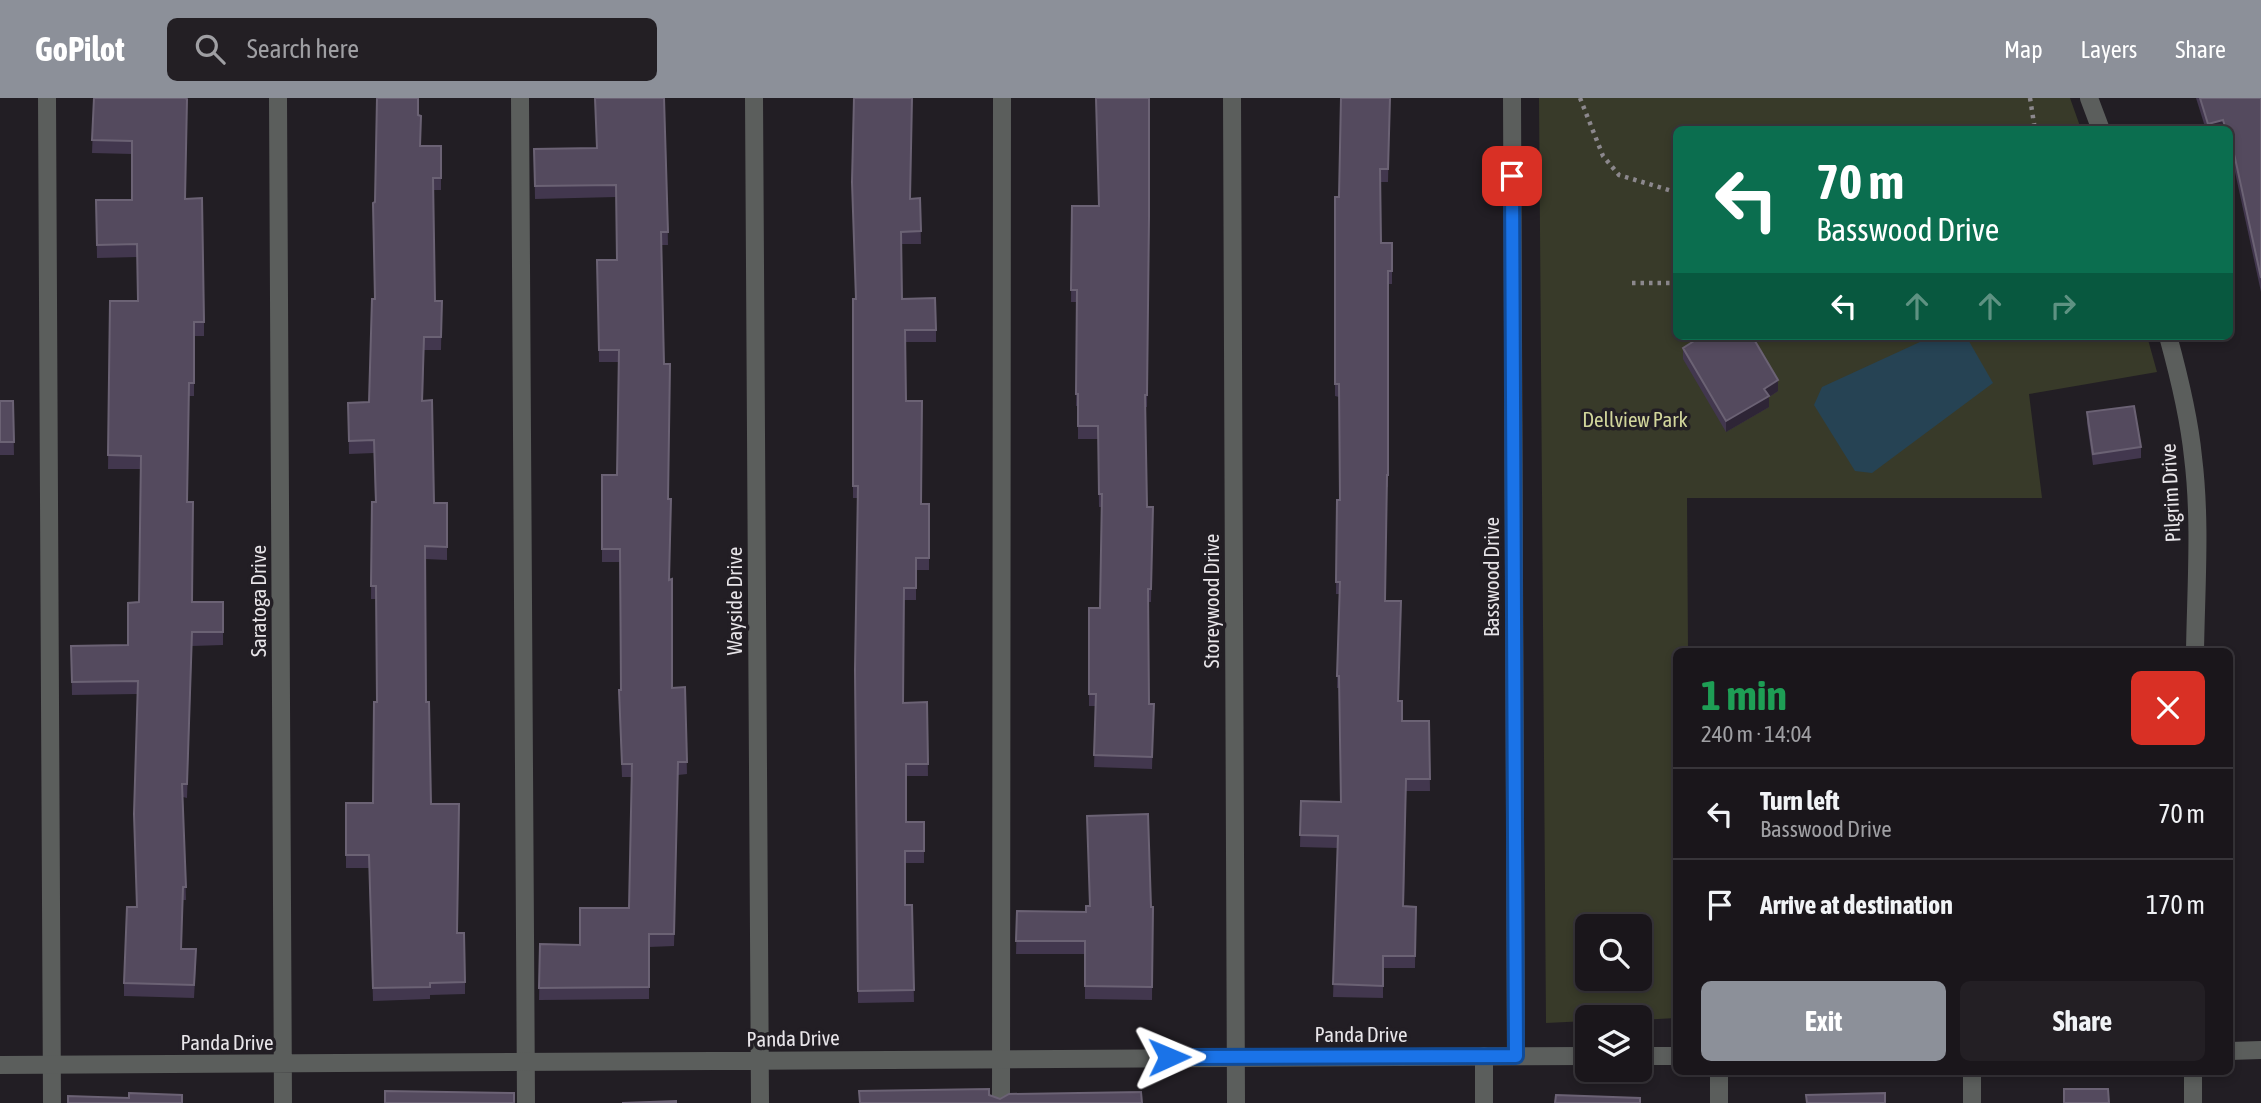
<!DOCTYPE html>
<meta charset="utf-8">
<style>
body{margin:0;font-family:"Asap Condensed",sans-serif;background:#231f24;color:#f1f3f6;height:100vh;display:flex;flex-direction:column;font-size:26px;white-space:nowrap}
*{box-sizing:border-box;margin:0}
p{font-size:23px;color:#9f9fa3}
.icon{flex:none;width:38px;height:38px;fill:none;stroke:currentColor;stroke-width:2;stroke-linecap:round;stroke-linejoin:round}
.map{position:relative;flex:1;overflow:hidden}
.panel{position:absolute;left:1673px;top:550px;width:560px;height:427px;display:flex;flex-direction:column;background:#1a161b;border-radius:10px;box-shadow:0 4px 10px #0003,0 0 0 2px #38353a}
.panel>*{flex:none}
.guide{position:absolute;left:1673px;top:28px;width:560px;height:214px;border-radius:10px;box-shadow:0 4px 10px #0003,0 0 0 2px #38353a;background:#0b6e4f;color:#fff;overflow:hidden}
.fabs{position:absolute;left:1575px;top:816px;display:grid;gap:14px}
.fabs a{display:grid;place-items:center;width:77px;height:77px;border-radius:10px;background:#1a161b;box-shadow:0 4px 10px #0003,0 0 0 2px #38353a;font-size:35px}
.pin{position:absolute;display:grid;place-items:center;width:60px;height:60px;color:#fff;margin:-30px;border-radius:14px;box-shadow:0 4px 10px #0006}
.me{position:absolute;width:77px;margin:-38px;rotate:89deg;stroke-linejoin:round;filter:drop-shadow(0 0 5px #0008)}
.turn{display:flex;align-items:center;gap:24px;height:147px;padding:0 28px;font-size:32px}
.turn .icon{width:91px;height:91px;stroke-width:2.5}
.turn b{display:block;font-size:49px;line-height:60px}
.lanes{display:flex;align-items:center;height:66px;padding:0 28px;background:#0003;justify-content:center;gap:35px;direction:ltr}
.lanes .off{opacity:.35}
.round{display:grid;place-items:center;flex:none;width:74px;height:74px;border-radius:10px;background:#231f24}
.head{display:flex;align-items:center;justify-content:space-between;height:119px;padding:0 28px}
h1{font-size:42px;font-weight:700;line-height:52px;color:#1e9e55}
.cta{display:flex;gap:14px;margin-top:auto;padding:14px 28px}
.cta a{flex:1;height:80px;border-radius:10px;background:#8c9099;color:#fff;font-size:28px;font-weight:700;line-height:80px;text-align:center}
.cta a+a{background:#231f24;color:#f1f3f6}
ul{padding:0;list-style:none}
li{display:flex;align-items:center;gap:21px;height:91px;padding:0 28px;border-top:2px solid #38353a}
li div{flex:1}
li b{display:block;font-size:26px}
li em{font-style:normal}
header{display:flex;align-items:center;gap:42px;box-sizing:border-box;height:98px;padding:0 35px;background:#8c9099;color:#fff}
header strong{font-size:33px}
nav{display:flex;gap:38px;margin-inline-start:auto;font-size:24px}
.search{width:490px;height:63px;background:#231f24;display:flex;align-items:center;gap:18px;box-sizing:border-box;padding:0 24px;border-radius:10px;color:#9f9fa3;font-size:26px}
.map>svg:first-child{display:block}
.green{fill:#383a29;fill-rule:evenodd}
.water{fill:#264354}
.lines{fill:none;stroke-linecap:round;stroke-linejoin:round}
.path{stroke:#8c888d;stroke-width:4.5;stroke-dasharray:3.5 5;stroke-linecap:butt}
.service{stroke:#5b5e5c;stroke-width:18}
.minor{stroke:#5b5e5c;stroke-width:18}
.tertiary{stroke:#5b5e5c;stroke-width:18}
.wall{fill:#42374e}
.shaded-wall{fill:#2e2536}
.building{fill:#544a5e;stroke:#6b6274;stroke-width:2}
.route-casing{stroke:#114b97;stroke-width:18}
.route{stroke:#1a73e8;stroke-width:12}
.labels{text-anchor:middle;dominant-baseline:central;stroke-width:7;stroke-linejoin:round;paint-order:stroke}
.park-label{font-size:21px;fill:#d1d59b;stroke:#221e24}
.street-label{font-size:21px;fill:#e8e5e9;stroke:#221e24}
</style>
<header>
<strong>GoPilot</strong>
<div class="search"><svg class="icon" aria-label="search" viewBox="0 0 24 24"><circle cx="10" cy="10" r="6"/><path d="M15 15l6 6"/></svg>Search here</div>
<nav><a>Map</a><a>Layers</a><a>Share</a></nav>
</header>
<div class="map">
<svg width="2261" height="1005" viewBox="0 0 2261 1005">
<rect width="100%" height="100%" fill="#221e24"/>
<!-- green -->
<path class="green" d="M1539,0h531l11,31 -405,1v206h471l10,36 -128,22 13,104h-355l1,153h-12v367l-36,2v-3h-53v4l-41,2zM1587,828h53v52h-53z"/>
<!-- water -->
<path class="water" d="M1933,238h33l27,47 -121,90 -17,-2 -41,-66 8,-18z"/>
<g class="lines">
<!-- path -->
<path class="path" d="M1580,0l23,58 16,19 53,16 4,4
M2030,0l5,32
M1632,185h44"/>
<!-- service -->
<path class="service" d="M47,0l5,1005
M520,0l6,1005
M1484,958v47
M1972,973v32
M1001,1005l1,-1005"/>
<!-- minor -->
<path class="minor" d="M278,0l5,1005
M754,0l6,1005
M1512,0l4,958
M2089,0l12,32
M2168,238c11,40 21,80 25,121 8,64 3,130 2,194
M2230,953l31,-1
M1640,958h36
M0,967l1587,-9
M2193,973v32
M1719,1005v-32"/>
<!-- tertiary -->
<path class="tertiary" d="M1232,0l4,1005"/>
</g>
<!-- wall -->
<path class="wall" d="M94,0l91,101 19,123v14h-10v60h-5l-2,106 5,100h31v43l-31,1 -5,152 -4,-1 3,103h-3l-2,49 15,13 -2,36 -70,-2v-13l13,-76v-213l-65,1 -1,-49 57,-1 11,-43 2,-133h-33l2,-168h27v-44l-40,1 -1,-58h36v-46l-40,-1z
M1390,0l-2,84h-7v61h11v41h-4v203h-1l-2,114 13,100 4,20h27l1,70h-24l-2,116h12l-1,61h-32v30l-50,-1 5,-149 -38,-1 1,-46 40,1 -2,-114h-2l2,-94h-3l1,-94h3l-1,-103 -4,-1v-199h4z
M2196,0h65v194l-26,-120 -5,-18v-24h-24z
M418,17l3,31h20v44h-8l2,111h7l-1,49h-17l-1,51 11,102h13v57l-22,-1 1,143 5,102 27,129 7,49v12l-35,1v4l-57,2 -4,-133h-23v-65h27l4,-101 -1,-103h-5l1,-97h3l-1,-49 -25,1 -1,-51 21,-1 5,-103 1,-97z
M666,49l2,98h-7l11,443 13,-1 2,87 -9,1 -4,171 -25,1v52l-110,1 1,-56 40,1 49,-37 3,-131h-10l-3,-75 2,-12 -1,-128h-18v-87h15l2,-113h-20l-2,-102h19v-63l-81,2 -1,-50z
M920,100l1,46h-20l1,55 34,31v12h-31l1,59 15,103h8v66h-13v30h-12l-1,103 24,-1 1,74h-22v46h18v41h-19v42h7l2,97 -56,1 -3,-321 3,-184h-5v-199h2l55,-100z
M1072,108l77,23 -2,178h-2l2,100h6l-2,95h-3l1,102h5l-2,65 -58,-2 2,-61h-7v-98h11l2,-101h-3l-1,-68h-20v-33h-2l1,-104h-6z
M1683,250l95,43 -9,6v10l-43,25 -43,-73z
M0,303h13l1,54h-14z
M2087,314l54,35v11l-48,7 -6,-42z
M1153,809l-1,93 -67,-1v-45h-69l1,-43 69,1z"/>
<!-- shaded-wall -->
<path class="shaded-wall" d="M2223,22v10h-15v-6z
M1778,282v11l-9,6v10l-43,25v-11l38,-32z"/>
<!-- building -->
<path class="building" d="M94,0h91l2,1 -2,100 17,-1 2,124h-10v61h-5l-2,119h6l-1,100h31v30h-31l-5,152h-5l4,103h-3l-2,62h15l-2,36 -70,-2 3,-76h10l-3,-93 4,-133 -66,1 -1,-36 57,-1v-42l11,-1 2,-146 -33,-1 2,-154h28l-1,-57 -40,1 -1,-45h36v-59l-40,-1z
M377,0h41v17l3,1 -1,30h21v32h-8l2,123h7l-1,36h-17l-2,64 10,-1 2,103h13v44l-22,-1 1,156h3l2,102h28l-2,129h7l1,49 -35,1v4l-57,1 -4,-133h-23v-52h27l1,-101h3l-1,-116h-5l1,-84h4l-2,-62 -25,1 -1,-38 21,-1 3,-103h3l-2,-96 2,-1z
M595,0h69l4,134h-7l3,132h6l-2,135h3l-2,81 3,-1v109l13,-1 2,75h-9l-4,172h-25v53l-110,1 1,-44 40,1v-37h49l3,-144h-10l-3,-74h2l-1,-141h-18v-74h15l2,-125h-20l-2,-90h20l-1,-75 -81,1 -1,-37 63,-1z
M854,0h58l-2,101 10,-1 1,33 -20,1 1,67 33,-1 1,32h-31l1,71h16l-1,103h8v54h-13v30h-12l-1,115 24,-1 1,62h-22v58h18v29h-19v54h7l2,85 -56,1 -3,-321 3,-184h-5v-187h3l-4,-117z
M1096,0h53v119l-2,178h-2l2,112h6l-2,82h-3l1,115h5l-2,53 -58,-2 2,-61h-7v-86h11l2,-114h-3l-1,-68h-20v-32h-2l1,-104h-6l1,-84h27z
M1341,0h49l-2,71h-8l1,74h11v28h-4v204h-1l-2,126h16l-3,100h4v20h27l1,58h-24l-3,127 13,1 -1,49h-32v30l-50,-2 5,-148 -38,-1 1,-34 40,1 -2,-126h-2l3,-94h-4l1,-82h3l-1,-116h-4v-187h4z
M2200,0h61v180l-26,-120 -5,-18v-10h-4l-3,-10 -15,4z
M1702,238h50l26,44 -14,9 5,7 -43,25 -43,-73z
M0,303h13l1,41h-14z
M2134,308l7,41 -48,7 -6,-42z
M1148,716l3,93h2l-1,80 -67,-1v-45h-69l1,-30 69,1v-6h4l-3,-90z
M989,991v6l11,4 9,-5 132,-2 1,11h-282l-1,-12z
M2064,991h44l1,14h-45z
M385,993l129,2v10h-129z
M129,995l53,2v8h-114v-7l61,2z
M1885,995v10h-78l-1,-8z
M1556,997l84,3v5h-85z
M676,1003v2h-54z"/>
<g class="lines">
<defs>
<path id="route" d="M1169,959l347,-1 -4,-880"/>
</defs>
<!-- route casing -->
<use href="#route" class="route-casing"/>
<!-- route -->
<use href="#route" class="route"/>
</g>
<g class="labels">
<!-- park labels -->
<g class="park-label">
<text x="1635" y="321">Dellview Park</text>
</g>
<!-- street labels -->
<g class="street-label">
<text transform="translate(2170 395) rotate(-93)">Pilgrim Drive</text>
<text transform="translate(1491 479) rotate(-90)">Basswood Drive</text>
<text transform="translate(258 503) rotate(-90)">Saratoga Drive</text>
<text transform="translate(734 503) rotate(-90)">Wayside Drive</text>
<text transform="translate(1211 503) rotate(-90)">Storeywood Drive</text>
<text x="1361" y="936">Panda Drive</text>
<text transform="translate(793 940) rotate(-1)">Panda Drive</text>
<text x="227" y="944">Panda Drive</text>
</g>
</g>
</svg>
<div class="fabs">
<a><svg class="icon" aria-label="search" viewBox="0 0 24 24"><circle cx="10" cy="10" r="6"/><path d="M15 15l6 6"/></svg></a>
<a><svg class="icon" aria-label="layers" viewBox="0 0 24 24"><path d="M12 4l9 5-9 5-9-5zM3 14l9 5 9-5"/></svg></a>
</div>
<div class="pin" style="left:1512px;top:78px;background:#d93025"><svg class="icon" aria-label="arrive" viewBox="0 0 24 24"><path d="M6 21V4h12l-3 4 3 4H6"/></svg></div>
<svg class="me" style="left:1169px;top:959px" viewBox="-20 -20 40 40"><path d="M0-17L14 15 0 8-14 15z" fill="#1a73e8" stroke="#fff" stroke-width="4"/></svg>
<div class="guide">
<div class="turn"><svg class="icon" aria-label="left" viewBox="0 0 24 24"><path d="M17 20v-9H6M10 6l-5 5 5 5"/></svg><div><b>70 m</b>Basswood Drive</div></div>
<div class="lanes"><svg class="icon" aria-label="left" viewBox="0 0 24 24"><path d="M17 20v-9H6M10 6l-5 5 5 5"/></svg><svg class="icon off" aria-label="ahead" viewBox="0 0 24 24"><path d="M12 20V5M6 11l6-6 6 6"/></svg><svg class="icon off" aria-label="ahead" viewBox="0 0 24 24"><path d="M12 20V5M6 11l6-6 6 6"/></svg><svg class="icon off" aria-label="right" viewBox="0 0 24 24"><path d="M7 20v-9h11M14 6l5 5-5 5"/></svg></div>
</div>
<section class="panel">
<div class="head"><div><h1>1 min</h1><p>240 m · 14:04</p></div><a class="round" style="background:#d93025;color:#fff"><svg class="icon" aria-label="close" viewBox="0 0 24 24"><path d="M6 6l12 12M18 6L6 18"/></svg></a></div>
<ul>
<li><svg class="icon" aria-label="left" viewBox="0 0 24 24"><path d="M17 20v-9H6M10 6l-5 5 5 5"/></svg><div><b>Turn left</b><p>Basswood Drive</p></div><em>70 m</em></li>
<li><svg class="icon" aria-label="arrive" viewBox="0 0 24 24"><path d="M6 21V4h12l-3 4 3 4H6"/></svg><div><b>Arrive at destination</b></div><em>170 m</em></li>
</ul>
<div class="cta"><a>Exit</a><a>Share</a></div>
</section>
</div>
